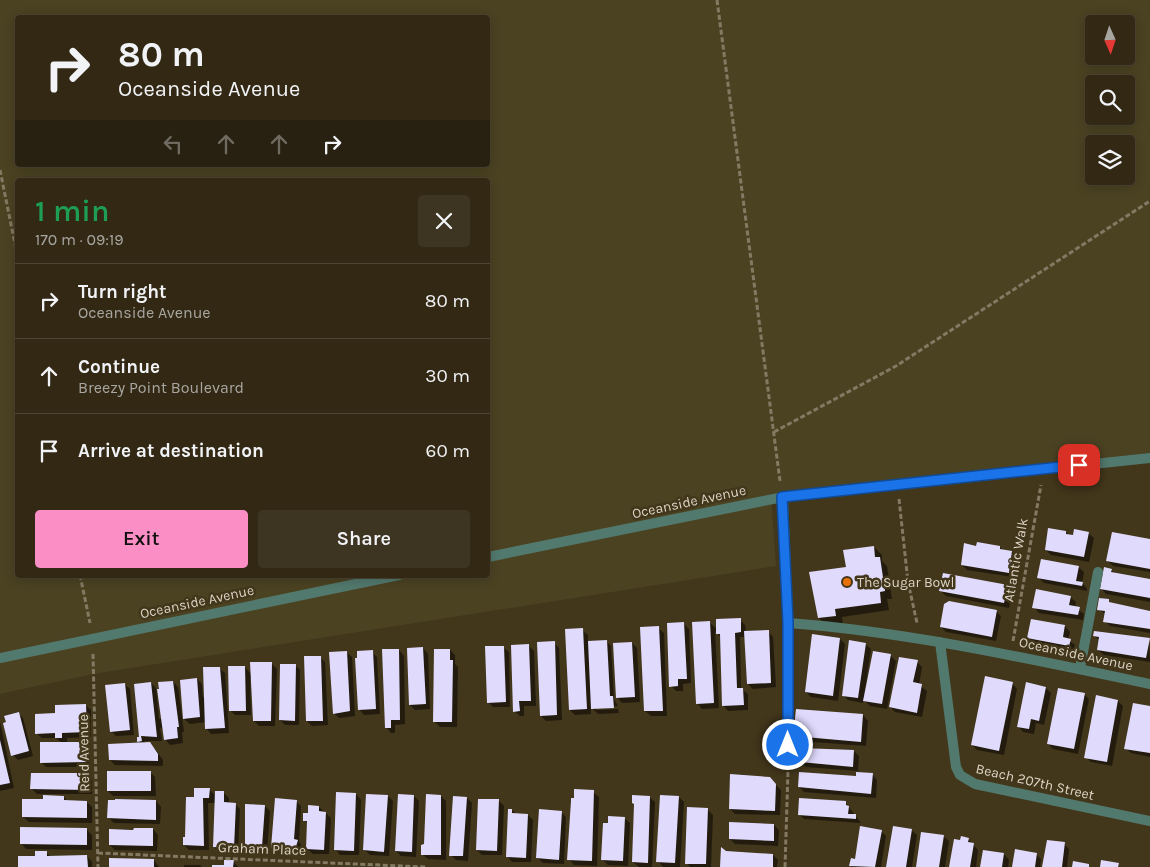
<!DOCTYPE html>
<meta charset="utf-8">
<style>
body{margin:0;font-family:Karla,sans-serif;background:#3d3422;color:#f1f3f6;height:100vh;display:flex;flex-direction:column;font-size:19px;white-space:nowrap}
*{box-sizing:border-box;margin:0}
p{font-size:16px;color:#a8a6a0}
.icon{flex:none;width:28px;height:28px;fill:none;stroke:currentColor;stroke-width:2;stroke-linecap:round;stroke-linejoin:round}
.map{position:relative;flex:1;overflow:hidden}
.side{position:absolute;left:15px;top:178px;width:475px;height:400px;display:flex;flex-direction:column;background:#322814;border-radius:5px;box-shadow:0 2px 12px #0003,0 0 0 1px #4d4434}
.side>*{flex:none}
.hud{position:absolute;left:15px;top:15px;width:475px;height:152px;border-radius:5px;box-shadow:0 2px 12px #0003,0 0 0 1px #4d4434;background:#322814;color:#f1f3f6;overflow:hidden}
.needle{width:32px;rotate:177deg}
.buttons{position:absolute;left:1085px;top:15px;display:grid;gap:10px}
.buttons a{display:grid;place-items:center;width:50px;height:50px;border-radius:5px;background:#322814;box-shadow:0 2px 12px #0003,0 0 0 1px #4d4434;font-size:25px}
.pin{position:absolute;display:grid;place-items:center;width:42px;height:42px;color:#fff;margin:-21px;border-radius:10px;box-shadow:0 2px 8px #0006}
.me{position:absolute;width:55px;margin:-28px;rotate:0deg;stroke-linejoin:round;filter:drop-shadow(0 0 4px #0008)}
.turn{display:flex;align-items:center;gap:18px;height:105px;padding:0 20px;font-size:22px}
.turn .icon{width:65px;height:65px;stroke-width:2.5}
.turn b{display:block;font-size:35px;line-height:42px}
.lanes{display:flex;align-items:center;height:48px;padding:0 20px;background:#0003;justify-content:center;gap:25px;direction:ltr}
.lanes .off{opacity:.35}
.round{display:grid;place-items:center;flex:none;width:52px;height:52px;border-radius:5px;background:#3d3422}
.headline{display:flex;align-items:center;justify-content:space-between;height:85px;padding:0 20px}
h1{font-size:30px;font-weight:600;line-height:38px;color:#1e9e55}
.button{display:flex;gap:10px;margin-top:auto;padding:10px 20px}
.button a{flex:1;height:58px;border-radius:5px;background:#fb8fc5;color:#111;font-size:20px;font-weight:600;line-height:58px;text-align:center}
.button a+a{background:#3d3422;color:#f1f3f6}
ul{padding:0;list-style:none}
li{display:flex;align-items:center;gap:15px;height:75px;padding:0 20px;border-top:1px solid #4d4434}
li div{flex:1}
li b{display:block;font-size:19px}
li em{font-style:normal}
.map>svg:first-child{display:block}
.sand{fill:#4b4222;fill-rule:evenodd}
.shadow{fill:#0007}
.building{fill:#e0dbfd}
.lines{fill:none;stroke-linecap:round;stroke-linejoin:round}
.path{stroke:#847a64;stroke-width:3;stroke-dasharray:5 2.5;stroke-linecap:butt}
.lane{stroke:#52796d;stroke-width:10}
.street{stroke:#52796d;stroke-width:10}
.route-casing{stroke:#114b97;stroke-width:12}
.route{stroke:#1a73e8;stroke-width:9}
.food-dot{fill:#e8710a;stroke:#42361b;stroke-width:2}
.labels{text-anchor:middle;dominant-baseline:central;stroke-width:5;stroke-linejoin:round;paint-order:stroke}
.street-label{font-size:14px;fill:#dcd4c5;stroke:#42361b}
.poi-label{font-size:14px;fill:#dcd4c5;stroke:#42361b;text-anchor:start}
</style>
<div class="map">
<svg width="1150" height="867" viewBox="0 0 1150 867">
<rect width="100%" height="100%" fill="#42361b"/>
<!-- sand -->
<path class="sand" d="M0,0h1150v453l-379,41 5,72 -683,108 -93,20zM18,18h470v147h-470zM1094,24h32v32h-32zM1094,84h32v32h-32zM1094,144h32v32h-32zM18,180h470v395h-470z"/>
<!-- shadow -->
<path class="shadow" d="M1066,532l3,4 19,-3 6,5 -5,24 -38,-7 -5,-5z
M1150,540v32l-37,-6 -5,-5z
M874,547l8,8v6l5,5 5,33h-5l2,11 -47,7 1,7 -16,2 -8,-8 28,-50z
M977,547h23l3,3 9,2 5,5 -4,20 -46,-7 -5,-5z
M1078,567l6,5 -2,11 5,5v3l-43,-8 -5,-5z
M1111,570l4,4 35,6v22l-44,-8 -5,-6z
M1007,586l5,6 -3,16 -63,-12 -5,-5z
M1070,597l6,5 -1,6 9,6 -1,6 -44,-7 -5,-6z
M1108,601l4,3 38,8v21l-40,-7 -5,-5 1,-6 -7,-6z
M996,611l5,5 -5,25 -50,-9 -5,-5z
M740,620l5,5 1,8 22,-2 5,6 3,50 -23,2 -5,-5 -2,-47h-6l1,52 7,5v16l-20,1 -5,-6 -2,-68 -6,-6 4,77 -17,1 -5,-6 13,-80 8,7z
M684,624l5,5 2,54 -8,1v7h-7l-5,-5z
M1065,626l5,6 -2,8 7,5 -1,5 -40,-7 -6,-6z
M658,628l6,5 3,83h-16l-6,-5z
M582,630l6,5v7l18,-1 5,5 3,53 4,7 -22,2v2l22,-1 1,4 -21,1 -7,-7v7l-16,1 -5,-5z
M1094,635l55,4 1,23 -46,-7 -6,-5 2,-9z
M840,639l5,5 -7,57 -27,-4 -5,-5z
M554,643l5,5 3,72 -16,1 -5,-5z
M632,643l5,5 3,54 -18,1 -5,-6z
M865,644l6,5 -6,41 2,1 7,-39 17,4 5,5 -9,48 -17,-3 -7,-7v4l-15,-3 -5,-5z
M529,646l5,5 2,55h-12v10h-4l-6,-5z
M503,647l6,5 1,55h-17l-5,-5z
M423,648l5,6 2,55 -15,1 -5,-5z
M399,650l5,6 1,68 -10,1v8h-4l-5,-6z
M450,650l5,5v9l3,3 -1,60h-17l-5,-5z
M346,652l6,5 3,59 -16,2 -5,-5z
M372,652l5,5 3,57 -16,1 -5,-6v-50z
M320,657l5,5 3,63 -16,1 -5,-5z
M917,662l5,5 -3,18 8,6 -5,26 -27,-5 -5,-5z
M272,664l5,5 -2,57h-16l-5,-5v-39l-4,-4 1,37h-16l-5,-5 15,-43 6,7z
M295,665l5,5 -1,55h-14l-5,-5z
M219,668l6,5 4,60 -18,1 -5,-6v-6l-16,2 -6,-5 13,-40 5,5 1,13h2z
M173,682l5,5 6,45h-2l1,11 -13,2 -5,-6 -1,-8 -4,-4 2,14h-18l11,8 8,11v6l-48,-1 -5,-5 32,-16 -4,-6h4l-2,-2 11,-53 5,5 3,31h2z
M1012,683l5,6 -13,66 -27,-5 -5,-5z
M124,684l6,5 4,46 -18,1 -5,-5z
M1027,684l19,4 5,5 -7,32 -8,-2 -2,11 -11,-2 -5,-6z
M1084,694l5,5 -11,55 -25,-5 -5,-5z
M1097,697l21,4 5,5 -11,60 -21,-4 -5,-5z
M85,705l6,5v27l-24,1v5h18l5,5v19h-44l-5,-5 21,-19 -6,-5h-14l-6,-5z
M1150,707v50l-19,-4 -6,-5z
M18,713l5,5 10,38 -15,4 -5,-5z
M863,715l5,6 -2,25 -66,-5 -5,-5z
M0,722l14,66 -14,3z
M854,751l5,5 -1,17v-2l-52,-4 -5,-5z
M150,772l5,5 1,19h-43l-5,-5z
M872,774l5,6 -1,18 -72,-6 -5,-5z
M87,775l5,5v14h-55l-5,-5z
M775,784l6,6 -1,25 -45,-1 -5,-5z
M209,789l7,7 8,-3 5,5v6h6l5,5 -2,43h-19l-5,-5 2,-44h-8l1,47h-20l-5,-5 11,-46z
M593,792l6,5 -2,69 -23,-1 -5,-6z
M356,794l5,6 -2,55h-19l-5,-6z
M388,796l5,5 -4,55 -19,-1 -5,-5z
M414,796l5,5 -3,56 -15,-1 -5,-5z
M441,796l5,5v59l-18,-1 -6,-5z
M64,797l4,5h19l5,5v16l-63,-1 -6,-5 22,-17z
M649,797l6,5 -3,65h-13l-6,-5z
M679,797l5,5 -4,65h-17l-5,-6z
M467,798l5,5 -4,58 -12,-1 -5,-5z
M156,801l5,6 -1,17 -46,-1 -5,-5z
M296,801l5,5 -2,36 3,4 -2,9 -22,-2 -6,-5z
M499,801l5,5 -2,49h-20l-5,-5z
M845,802l16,21 -57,-4 -5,-5z
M265,806l5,5 -3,41 -16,-1 -5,-5z
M319,807l12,11 -2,36h-16l-6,-5 2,-25 -5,-4z
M707,809l6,6 -2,52h-21l-3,-4z
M512,810l4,4 12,1 5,5 -2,42h-19l-5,-6z
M561,812l5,5 -2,47 -21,-1 -5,-5z
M624,818l6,5 -2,43 -20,-1 -5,-5z
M774,825l5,5 -1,16 -43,-2 -5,-5z
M153,829l5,6 -1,16 -42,-1 -5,-5v-15z
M87,830l5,5v15l-66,-1 -5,-6z
M911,830l6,5 -5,32h-24z
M881,831l5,5 -5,31h-29l-1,-1z
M943,836l6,5 -4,26h-28z
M968,839l10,11 -2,17h-25z
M1064,844l5,5 -2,18h-23z
M46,852l5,5 36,-1 5,6v5h-73z
M1004,854l5,6 -1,7h-27z
M1036,854l5,5 -1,8h-26z
M773,855l5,5 -1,7h-55z
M154,860l5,7h-49z
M233,861l5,6h-25l12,-1z
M184,865h16l2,2h-18z"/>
<!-- building -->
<path class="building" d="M1048,528l18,3v3l7,1 1,-6 15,3 -5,25 -39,-7z
M1112,532l38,7v30l-44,-8z
M977,542l23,4v3l12,2 -3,22 -48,-8 3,-22 12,3z
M874,546l1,11h5l5,34 -5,1 1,11 -46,6 1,7 -18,2 -9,-46 37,-5 -3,-17z
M1041,559l38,7 -3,15 7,1 -1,4 -45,-8z
M1104,567l8,2 -1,3 39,7v19l-50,-9z
M943,573l65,12 -4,18 -65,-12z
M1036,589l35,7 -2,9 11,2 -2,8 -46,-7z
M1099,598l10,1v3l41,9v18l-47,-7 2,-11 -8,-1z
M949,601l48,9 -5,27 -52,-10 4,-23z
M741,618v14l-6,1 2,55h6l1,17 -22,1 -2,-72h-4v-15z
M1031,619l34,6 -2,12 8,2 -2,7 -42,-8z
M710,621l4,82 -18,1 -4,-82z
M684,622l3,57h-9v7l-9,1 -2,-64z
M659,626l4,85h-19l-4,-84z
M583,628l4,81 -18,1 -4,-81z
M769,630l2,53 -24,1 -3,-53z
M1094,631l56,7 -4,20 -49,-8 2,-13 -6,-1z
M812,634l28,4 -7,58 -28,-4z
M607,640l3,56h3l1,12 -23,1 -3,-68z
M849,640l17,3 -8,55 -16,-2z
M555,641l2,74 -17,1 -3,-74z
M632,642l3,55 -19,1 -3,-55z
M529,644l2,57h-12l1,10 -7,1 -2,-67z
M485,646h19l2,56 -19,1z
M423,647l3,57 -17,1 -2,-57z
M382,649h17l1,71h-9v8h-6z
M434,649h16v11h3l-1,62h-19z
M373,650l3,59 -18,1 -3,-52h2v-7z
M347,651l3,60 -17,3 -4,-62z
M873,651l18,3 -9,50 -19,-3z
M304,656h17l2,65h-17z
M899,657l19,3 -5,22 9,2 -5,29 -28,-6z
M250,662h22l-1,59h-18z
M280,664h16l-1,57 -16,-1z
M228,666h17l1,45h-17z
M203,667h17l5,61 -20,1z
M985,676l28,6 -14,69 -28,-6z
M197,678l3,39 -17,2 -3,-39z
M173,681l6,46h-2l1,11 -14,2 -7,-51h2l-1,-7z
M151,682l6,55 -16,-1 1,5 -5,1v-5h2l-5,-53z
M1026,682l20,5 -7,34 -8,-2 -2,10 -12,-2z
M125,683l5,47 -20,2 -5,-47z
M1058,688l27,5 -11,56 -27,-5z
M1096,695l22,5 -11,62 -23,-4z
M1133,703l17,3v47l-26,-4z
M86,704l1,28 -25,1v5h-7v-5l-20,1v-20l20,-1v-8z
M796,709l67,5 -2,28 -68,-6z
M19,712l10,39 -18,5 -8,-33 3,-1 -2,-6z
M0,740l10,43 -10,2z
M40,742h45l1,20 -46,1z
M150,742l8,12v7l-49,-1 -1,-16z
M801,748l53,2 -1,17 -53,-5z
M107,771h44v20h-44z
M799,772l57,4v-4l17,1 -2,21 -73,-7z
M31,773h56v17l-57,-1z
M730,774l40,3 6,7 -1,27 -46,-2z
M194,788h16l-1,10h-6l1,48 -21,-1v-8h2l1,-40h8z
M574,789l20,1 -2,71 -25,-1 4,-59v-3h3z
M215,791h9v11l12,1 -2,45 -21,-1z
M336,792l20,1 -2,58 -20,-1z
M366,794l22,1 -4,57 -21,-2z
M398,794l16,1 -2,57 -17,-1z
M426,794l15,1v60h-20v-10l3,-1z
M43,795l21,1v4l23,1v17l-65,-1v-18h21z
M632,795l18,1 -2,67 -16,-1 2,-58 -2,-1z
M660,795l19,1 -4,67 -19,-1z
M453,796l14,1 -4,59h-14z
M275,798l22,2 -3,39 4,1 -3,10 -24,-2z
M799,798l47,3v4l3,1 -1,8h8v5l-58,-4z
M115,799l41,1v20l-49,-2 1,-18h7z
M478,799h21l-2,52 -21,-1z
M245,804l20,1 -3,42 -17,-1z
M308,805l11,1v5l7,1 -2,38 -18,-1 1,-28h-4v-8h5z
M687,807l21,1 -2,56h-21z
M508,809h4v4l16,1 -2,44 -20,-1z
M539,809l23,2 -3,49 -23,-2z
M608,816l17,1 -2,44 -22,-1 2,-37h5z
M729,822l45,2v17l-45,-2z
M860,826l22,4 -7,37 -26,-1 2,-8 4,1z
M893,826l19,3 -6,38h-20z
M20,827l67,1v17l-67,-1z
M134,828h19v18l-44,-1v-16l24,1z
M921,832l23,3 -5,32h-23z
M961,836l8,2 -1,4 6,1 -4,24h-21l5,-28 6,1z
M1047,840l18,2 -3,25h-20z
M721,847l5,4 47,3v13h-53z
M1015,849l22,4 -2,14h-23z
M983,850l21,3 -2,14h-22z
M35,851h12v5l40,-1 1,12h-70v-11h17z
M109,858l45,1v8h-45z
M224,860h10l-1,7h-21v-2h12z
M1101,860l18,3 -1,4h-18z
M1073,861l16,3v3h-17z"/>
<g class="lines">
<!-- path -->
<path class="path" d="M717,0l63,481
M0,170l18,89
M774,432l122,-66 254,-165
M899,499l9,83 9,41
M80,575l10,48
M1013,641l28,-156
M93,654l5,213
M98,853l327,14
M785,867l3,-96"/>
<!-- lane -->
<path class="lane" d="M1080,668l18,-96"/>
<!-- street -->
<path class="street" d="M783,497l5,126 1,133
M488,557l295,-60 367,-39
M788,623c122,9 242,36 362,61
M940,642l16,125 4,8 15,9 175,37
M0,658l399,-83"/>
</g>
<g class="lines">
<defs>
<path id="route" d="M788,745v-123l-6,-125 297,-32"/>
</defs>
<!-- route casing -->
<use href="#route" class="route-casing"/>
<!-- route -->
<use href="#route" class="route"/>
</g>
<!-- markers -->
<circle class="food-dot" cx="847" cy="582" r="5"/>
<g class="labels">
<!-- street labels -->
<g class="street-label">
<text transform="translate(689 502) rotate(-12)">Oceanside Avenue</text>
<text transform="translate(1016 560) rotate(-80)">Atlantic Walk</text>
<text transform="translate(197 602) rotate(-12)">Oceanside Avenue</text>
<text transform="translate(1076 654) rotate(12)">Oceanside Avenue</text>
<text transform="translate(84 753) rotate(-91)">Reid Avenue</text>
<text transform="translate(1035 782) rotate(13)">Beach 207th Street</text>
<text transform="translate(262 849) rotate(2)">Graham Place</text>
</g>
<!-- poi labels -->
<g class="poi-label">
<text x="857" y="582">The Sugar Bowl</text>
</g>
</g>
</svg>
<div class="buttons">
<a><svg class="needle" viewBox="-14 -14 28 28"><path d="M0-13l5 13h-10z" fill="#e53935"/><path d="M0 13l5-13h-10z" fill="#a8a6a0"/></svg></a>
<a><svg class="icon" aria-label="search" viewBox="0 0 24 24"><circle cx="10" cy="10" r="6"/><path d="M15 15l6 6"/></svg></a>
<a><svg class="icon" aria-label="layers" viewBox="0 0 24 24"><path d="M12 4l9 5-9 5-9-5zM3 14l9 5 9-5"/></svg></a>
</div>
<div class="pin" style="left:1079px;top:465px;background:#d93025"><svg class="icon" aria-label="arrive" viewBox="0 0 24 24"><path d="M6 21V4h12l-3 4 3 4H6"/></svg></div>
<svg class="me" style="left:788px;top:745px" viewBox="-20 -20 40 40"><circle r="17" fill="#1a73e8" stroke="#fff" stroke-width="3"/><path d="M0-11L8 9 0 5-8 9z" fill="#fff"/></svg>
<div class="hud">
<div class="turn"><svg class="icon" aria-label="right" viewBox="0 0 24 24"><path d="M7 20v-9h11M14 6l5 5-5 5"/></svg><div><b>80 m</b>Oceanside Avenue</div></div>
<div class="lanes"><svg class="icon off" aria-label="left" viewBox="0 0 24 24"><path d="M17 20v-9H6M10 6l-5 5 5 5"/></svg><svg class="icon off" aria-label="ahead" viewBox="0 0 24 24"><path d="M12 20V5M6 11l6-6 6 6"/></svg><svg class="icon off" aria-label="ahead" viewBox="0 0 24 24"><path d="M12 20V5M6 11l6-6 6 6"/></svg><svg class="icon" aria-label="right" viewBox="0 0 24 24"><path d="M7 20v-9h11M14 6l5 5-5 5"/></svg></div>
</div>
<section class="side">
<div class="headline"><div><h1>1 min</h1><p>170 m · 09:19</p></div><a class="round"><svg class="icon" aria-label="close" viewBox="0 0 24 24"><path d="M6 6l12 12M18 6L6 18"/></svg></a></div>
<ul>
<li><svg class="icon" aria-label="right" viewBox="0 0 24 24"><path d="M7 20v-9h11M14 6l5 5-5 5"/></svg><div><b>Turn right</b><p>Oceanside Avenue</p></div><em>80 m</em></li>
<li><svg class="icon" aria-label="ahead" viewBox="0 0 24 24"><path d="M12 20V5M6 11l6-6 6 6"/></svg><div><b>Continue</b><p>Breezy Point Boulevard</p></div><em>30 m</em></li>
<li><svg class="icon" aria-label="arrive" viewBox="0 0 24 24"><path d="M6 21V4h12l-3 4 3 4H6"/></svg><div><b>Arrive at destination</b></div><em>60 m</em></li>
</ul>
<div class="button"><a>Exit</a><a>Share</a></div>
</section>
</div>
